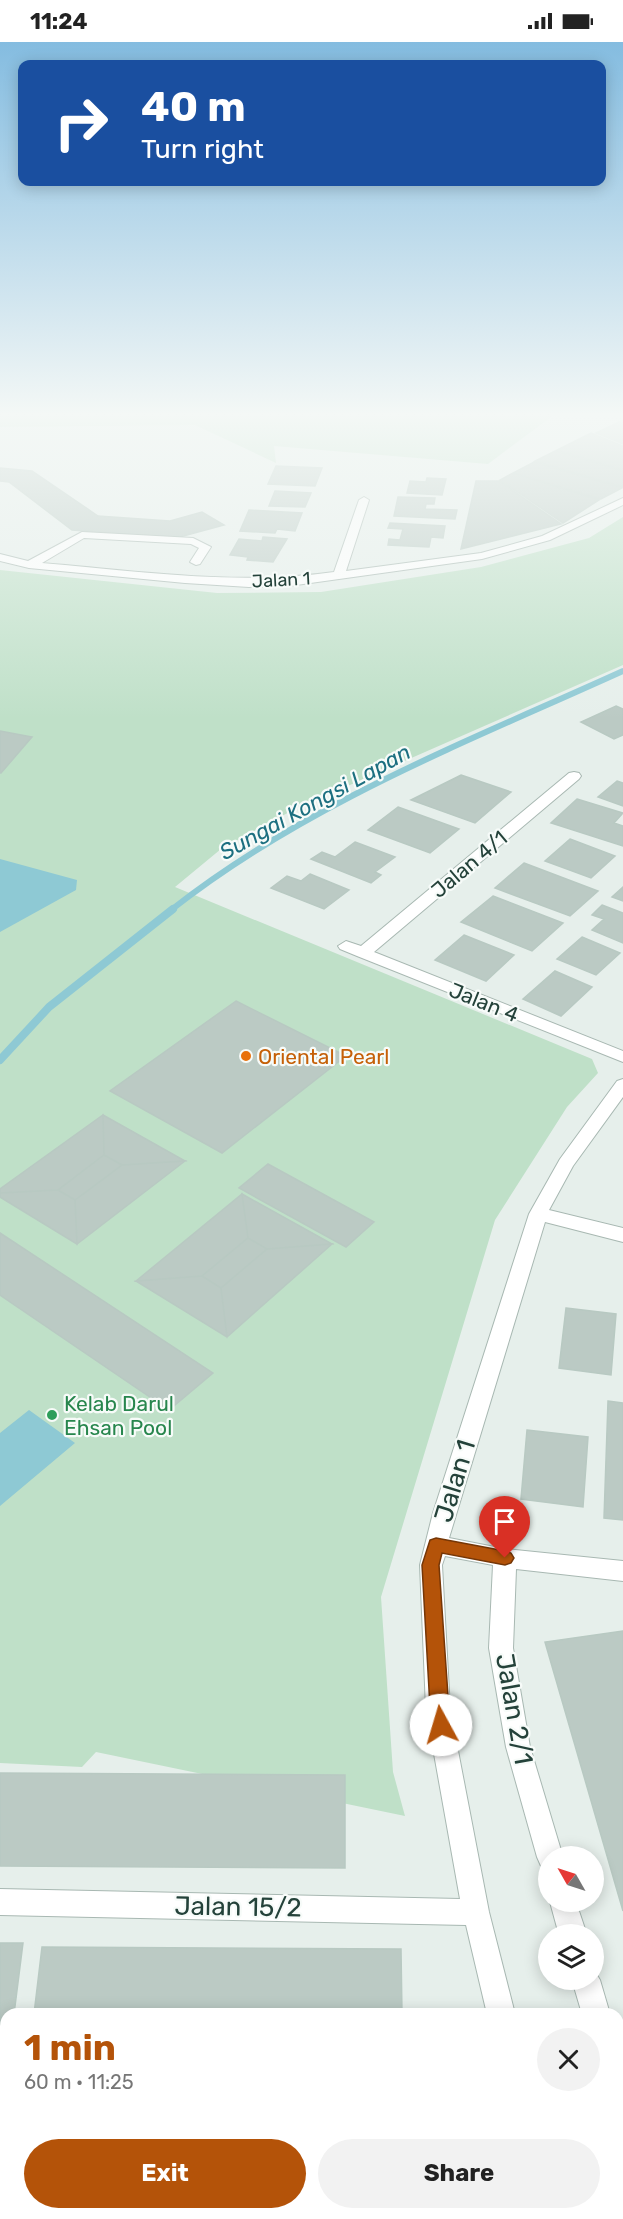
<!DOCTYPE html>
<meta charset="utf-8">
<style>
body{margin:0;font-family:Rubik,sans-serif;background:#f2f2f2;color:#222;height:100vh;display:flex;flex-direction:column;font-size:22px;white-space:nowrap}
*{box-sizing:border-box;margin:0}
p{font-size:20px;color:#767676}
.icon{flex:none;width:33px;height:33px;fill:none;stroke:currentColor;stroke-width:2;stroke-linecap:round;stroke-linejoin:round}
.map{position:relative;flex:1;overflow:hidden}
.drawer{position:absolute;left:0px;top:1966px;width:624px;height:212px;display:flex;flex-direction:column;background:#fff;border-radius:18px 18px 0 0;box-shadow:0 3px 15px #0003}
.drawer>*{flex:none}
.banner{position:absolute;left:18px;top:18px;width:588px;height:126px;border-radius:12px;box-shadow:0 3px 15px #0003;background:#1a4fa0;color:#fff;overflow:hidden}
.needle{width:39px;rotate:309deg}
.buttons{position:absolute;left:538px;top:1804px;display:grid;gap:12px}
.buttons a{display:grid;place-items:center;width:66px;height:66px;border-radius:50%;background:#fff;box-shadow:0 3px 15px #0003;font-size:30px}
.pin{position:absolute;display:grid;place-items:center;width:51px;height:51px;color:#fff;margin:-62px -26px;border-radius:50% 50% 50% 0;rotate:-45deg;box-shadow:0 0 6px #0007}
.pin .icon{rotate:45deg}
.me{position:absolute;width:66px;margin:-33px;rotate:354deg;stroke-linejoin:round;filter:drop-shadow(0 0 4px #0008)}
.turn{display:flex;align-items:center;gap:21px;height:126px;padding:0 24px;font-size:27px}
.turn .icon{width:78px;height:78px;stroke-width:2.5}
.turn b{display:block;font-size:42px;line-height:51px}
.round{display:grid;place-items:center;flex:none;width:63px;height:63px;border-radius:32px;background:#f2f2f2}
.overview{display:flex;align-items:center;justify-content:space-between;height:102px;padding:0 24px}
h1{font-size:36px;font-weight:700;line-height:45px;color:#b45309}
.primary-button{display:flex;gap:12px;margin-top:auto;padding:12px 24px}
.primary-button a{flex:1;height:69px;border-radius:36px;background:#b45309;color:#fff;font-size:24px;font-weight:700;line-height:69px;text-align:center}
.primary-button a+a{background:#f2f2f2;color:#222}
.status{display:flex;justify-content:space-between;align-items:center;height:42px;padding:0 30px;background:#fff;direction:ltr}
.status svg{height:16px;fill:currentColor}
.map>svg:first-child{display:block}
.green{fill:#bfe0c8}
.water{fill:#8ec9d4}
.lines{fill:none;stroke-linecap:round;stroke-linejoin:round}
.stream-far1{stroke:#8ec9d4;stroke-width:6}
.stream{stroke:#8ec9d4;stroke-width:8}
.building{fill:#bbcac4;stroke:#b8c9c2;stroke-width:1.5}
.minor-casing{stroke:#a8b8b2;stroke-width:2}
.minor{fill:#fff;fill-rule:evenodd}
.route{fill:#b45309;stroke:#753606;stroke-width:1.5}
.food-dot{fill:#e8710a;stroke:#f7fbf9;stroke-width:2}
.leisure-dot{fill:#2e9e5b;stroke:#f7fbf9;stroke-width:2}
.labels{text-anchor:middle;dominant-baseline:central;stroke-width:4.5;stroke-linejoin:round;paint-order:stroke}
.far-street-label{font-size:18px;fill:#24423a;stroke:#f7fbf9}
.street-label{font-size:21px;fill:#24423a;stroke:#f7fbf9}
.food-label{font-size:21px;fill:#c56008;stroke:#f7fbf9;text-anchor:start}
.leisure-label{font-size:21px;fill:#27864d;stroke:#f7fbf9;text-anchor:start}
.water-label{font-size:22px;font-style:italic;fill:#1c6f80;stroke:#f7fbf9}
.near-street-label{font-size:26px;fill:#24423a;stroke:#f7fbf9}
</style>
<div class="status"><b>11:24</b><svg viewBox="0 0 49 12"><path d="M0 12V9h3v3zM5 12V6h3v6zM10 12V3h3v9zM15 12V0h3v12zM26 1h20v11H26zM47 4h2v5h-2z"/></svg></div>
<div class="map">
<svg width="623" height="2177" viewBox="0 0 623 2177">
<rect width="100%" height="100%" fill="#e6efeb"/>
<!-- green -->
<path class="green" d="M0,372h555l-67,50 -214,-18 2,17 -81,-38 -195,2z
M623,475v148l-330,145 -72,39 -46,38 417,172 6,14 -31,34 -72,113 -114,377 12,175 12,44 -309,-64 -14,15 -82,-4v-1193l217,23 104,-1 160,-25 108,-29z"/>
<!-- water -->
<path class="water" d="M0,817l77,21 -1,10 -76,42z
M29,1368l46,33 -75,63v-73z"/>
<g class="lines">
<!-- stream-far1 -->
<path class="stream-far1" d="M171,868c134,-106 298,-169 452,-239"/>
<!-- stream -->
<path class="stream" d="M0,1018l49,-53 124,-98"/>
</g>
<!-- building -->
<path class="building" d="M623,378v24l-27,-11z
M591,391l32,13v24l-66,-20z
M555,409l68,20v16l-88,-26z
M534,420l88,26 -21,11 -88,-26z
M276,424l46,2 -7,18 -47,-2z
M0,426l32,3 66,45 72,5 32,-9 22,13 -48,13 -104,-8 -63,-48 -9,-1z
M513,431l86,27 -36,23 -63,-43z
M427,436l19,1 -4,16 -35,-2 3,-12 16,1z
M476,439h23l62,43 -100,25z
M275,449l36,2 -6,14 -36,-1z
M398,455l37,1 -1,6h-8l-1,5 32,1 -2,9 -61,-3z
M249,468l53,3 -7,18 -18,-2 -2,4 -35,-2z
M390,481l55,3 -2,12 -12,-1 -2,10 -41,-2 1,-6 11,1 3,-11 -15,-1z
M263,495l24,2 -14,23 -26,-2 1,-3 -18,-2 9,-16 23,2z
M616,664l7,3v26l-9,4 -33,-17z
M0,689l32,6 -31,36h-1z
M461,733l50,17 -36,31 -64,-23z
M617,739l6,2v23l-25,-9z
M577,757l46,14 -9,10 9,3v20l-72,-23z
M398,765l61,22 -29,24 -62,-23z
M570,797l45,17 -24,22 -46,-17z
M355,800l40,15 -20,15 6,3 -10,8 -60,-24 11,-7 13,5z
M524,821l74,28 -28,25 -75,-28z
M310,832l39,16 -25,19 -53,-21 16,-12 14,5z
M623,845v14l-11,-4z
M493,854l70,27 -31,28 -71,-29z
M602,863l21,8v30l-31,-13 12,-11 -12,-4z
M464,893l50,20 -28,26 -51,-21z
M582,895l38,16 -24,22 -39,-16z
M555,929l37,16 -31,29 -38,-17z
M236,959l110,55 -124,97 -112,-62z
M103,1073l1,40 -46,35 -58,3v-4z
M103,1073l82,46 -63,4 -18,-10z
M104,1113l18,10 -47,35 -17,-10z
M185,1119l-108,83 -2,-44 47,-35z
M268,1122l106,58 -28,25 -107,-59z
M58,1148l17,10 2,44 -77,-47v-4z
M242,1152l6,44 -46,38 -66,5z
M242,1152l90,50 -65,5 -19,-11z
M0,1191l213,140 -44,37 -169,-115z
M248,1196l19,11 -46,39 -19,-12z
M332,1202l-105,93 -6,-49 46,-39z
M202,1234l19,12 6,49 -91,-56z
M566,1266l50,6 -5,61 -52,-7z
M608,1359l15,2v117l-19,-2z
M527,1388l61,7 -5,70 -62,-8z
M623,1589v280l-78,-269z
M0,1731l345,2v93l-345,-2z
M0,1901h23l-9,71h-8v65h-6z
M42,1905l359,2 1,65h-368z
M0,2048h6v41l-6,47z
M9,2172h419v5h-419z"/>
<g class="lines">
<defs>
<path id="minor" d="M364,455l5,3 -23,71 135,-18 61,-17 81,-38v7l-73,35 -68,19 -193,27 -40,1 -64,-4 -156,-15 -29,-7v-7l28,7 54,-29 111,6 18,9 -11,17 -4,1 -6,-3 9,-14 -8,-4 -107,-6 -42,25c97,8 194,23 292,9l25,-72z
M574,730l5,1 2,3 -2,3 -205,173 249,99v11l-266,-106 -17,-7 -2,-3 8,-5 15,5 208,-173z
M623,1037v18l-50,69 -24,44 74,18v14l-78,-20 -96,316 56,11 118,12v20l-107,-12 -3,79 17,99 33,110h-14v12l-8,-3 -4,-9 -31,-110 -17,-99 4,-83 -48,-9 -3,9 8,144 39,203 26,102h-28l-21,-89 -466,-10v-26l460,10 -34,-190 -6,-144 13,-52 96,-299 31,-55 57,-78z
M550,1860h26l11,33h-28z
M594,1928l6,10 10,34h-28l-10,-34h22z
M618,2034l5,2v43l-5,-2z
M535,2172h30l1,5h-30z"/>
</defs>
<!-- minor casing -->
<use href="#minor" class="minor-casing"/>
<!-- minor -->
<use href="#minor" class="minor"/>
</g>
<!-- sky -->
<linearGradient id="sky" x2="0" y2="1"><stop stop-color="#84bce0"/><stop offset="0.55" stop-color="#f4f8f6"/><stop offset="1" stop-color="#f4f8f6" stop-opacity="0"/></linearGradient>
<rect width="623" height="677" fill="url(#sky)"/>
<!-- route -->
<path class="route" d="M436,1496l69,13 6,2 3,5 -3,5 -6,2 -63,-12 -3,12 11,160 -3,6 -6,3 -7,-3 -3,-6 -9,-160 8,-25z"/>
<!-- markers -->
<circle class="food-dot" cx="246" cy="1014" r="6"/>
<circle class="leisure-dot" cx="52" cy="1373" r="6"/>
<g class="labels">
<!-- far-street labels -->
<g class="far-street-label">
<text transform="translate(281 538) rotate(-3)">Jalan 1</text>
</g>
<!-- street labels -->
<g class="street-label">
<text transform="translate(469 822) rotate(-40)">Jalan 4/1</text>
<text transform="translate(484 960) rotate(22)">Jalan 4</text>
</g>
<!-- food labels -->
<g class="food-label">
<text x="258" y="1014">Oriental Pearl</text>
</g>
<!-- leisure labels -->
<g class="leisure-label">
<text x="64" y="1361">Kelab Darul<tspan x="64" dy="24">Ehsan Pool</tspan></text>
</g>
<!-- water labels -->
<g class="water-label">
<text transform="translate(315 760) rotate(-29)">Sungai Kongsi Lapan</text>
</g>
<!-- near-street labels -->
<g class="near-street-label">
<text transform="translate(455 1439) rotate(-73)">Jalan 1</text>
<text transform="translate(514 1667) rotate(80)">Jalan 2/1</text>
<text transform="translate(238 1865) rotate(1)">Jalan 15/2</text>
</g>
</g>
</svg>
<div class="buttons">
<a><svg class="needle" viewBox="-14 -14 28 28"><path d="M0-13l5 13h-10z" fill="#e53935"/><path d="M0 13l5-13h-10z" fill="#767676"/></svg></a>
<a><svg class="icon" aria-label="layers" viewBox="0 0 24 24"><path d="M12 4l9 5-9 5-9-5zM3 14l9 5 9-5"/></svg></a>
</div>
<div class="pin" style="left:505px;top:1516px;background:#d93025"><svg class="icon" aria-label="arrive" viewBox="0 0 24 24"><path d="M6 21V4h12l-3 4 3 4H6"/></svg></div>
<svg class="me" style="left:441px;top:1683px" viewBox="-20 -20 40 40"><circle r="19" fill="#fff"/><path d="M0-13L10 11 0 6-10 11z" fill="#b45309"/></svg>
<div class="banner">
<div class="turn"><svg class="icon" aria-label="right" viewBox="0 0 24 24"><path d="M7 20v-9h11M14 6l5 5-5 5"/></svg><div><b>40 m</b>Turn right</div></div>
</div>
<section class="drawer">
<div class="overview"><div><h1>1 min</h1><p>60 m · 11:25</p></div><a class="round"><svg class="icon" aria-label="close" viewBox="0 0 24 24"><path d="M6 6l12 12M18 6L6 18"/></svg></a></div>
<div class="primary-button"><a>Exit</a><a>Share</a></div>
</section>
</div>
